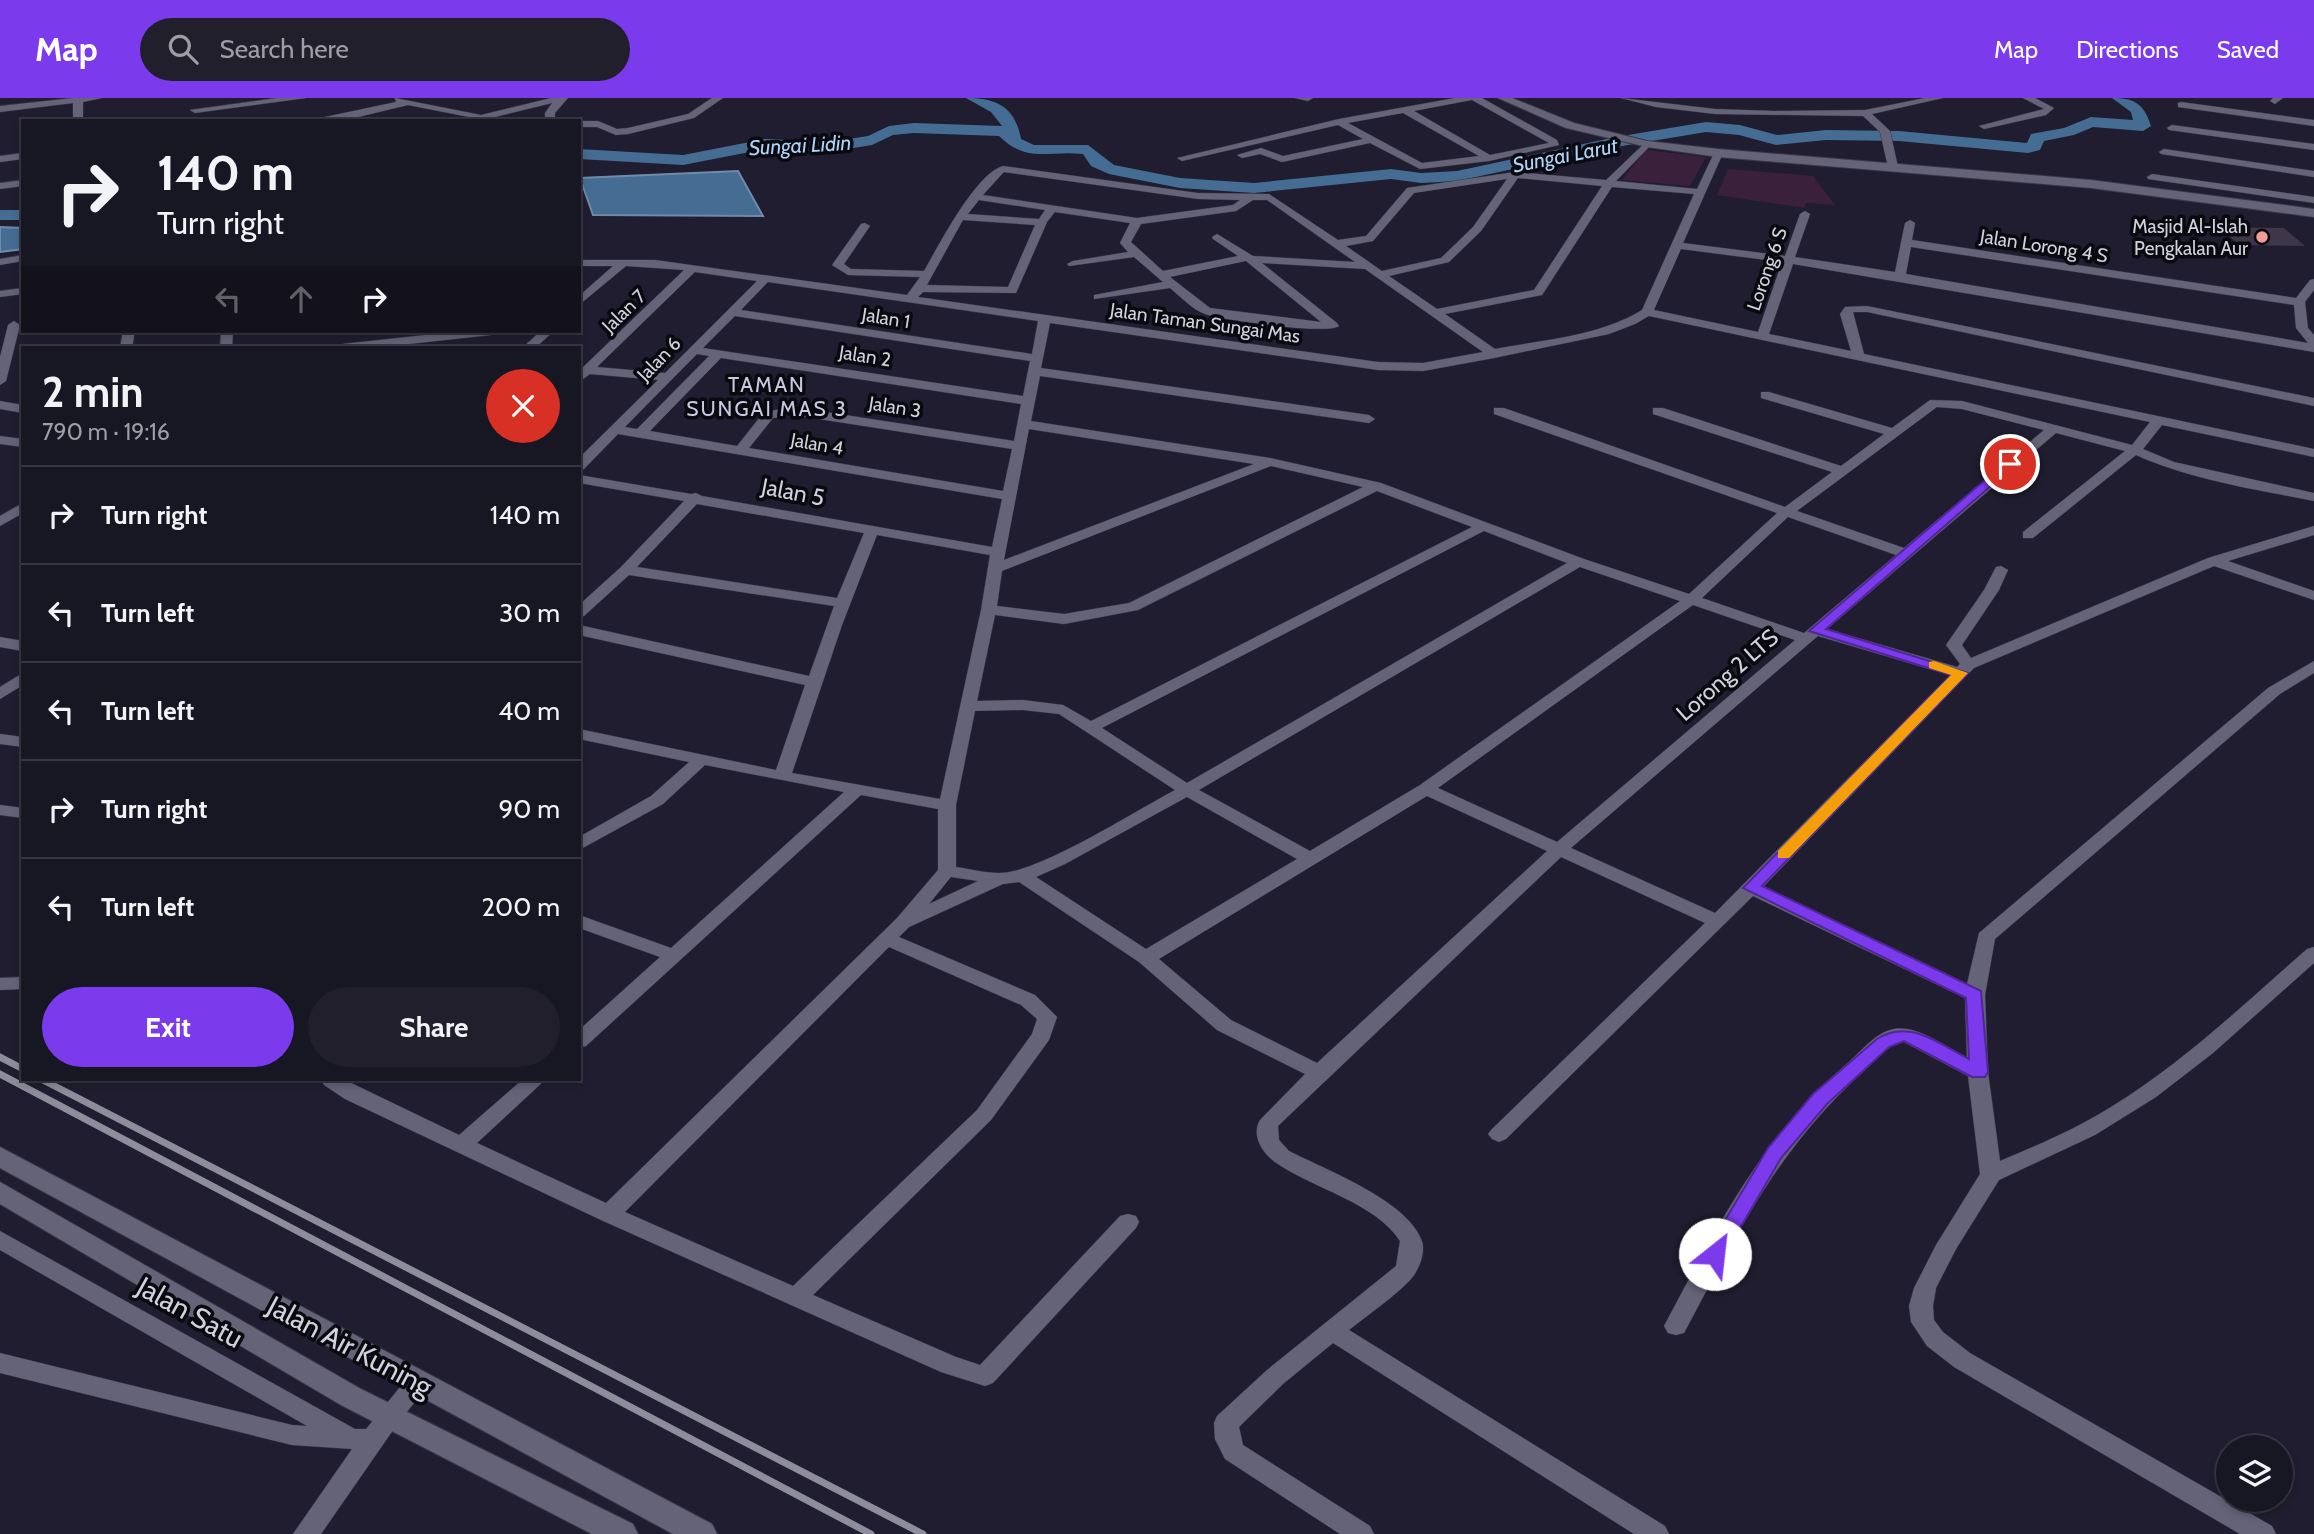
<!DOCTYPE html>
<meta charset="utf-8">
<style>
body{margin:0;font-family:Cabin,sans-serif;background:#201f2b;color:#f1f3f6;height:100vh;display:flex;flex-direction:column;font-size:26px;white-space:nowrap}
*{box-sizing:border-box;margin:0}
p{font-size:23px;color:#9e9fa6}
.icon{flex:none;width:38px;height:38px;fill:none;stroke:currentColor;stroke-width:2;stroke-linecap:round;stroke-linejoin:round}
.map{position:relative;flex:1;overflow:hidden}
.side{position:absolute;left:21px;top:248px;width:560px;height:735px;display:flex;flex-direction:column;background:#171623;border-radius:0px;box-shadow:0 4px 10px #0003,0 0 0 2px #363541}
.side>*{flex:none}
.top-card{position:absolute;left:21px;top:21px;width:560px;height:214px;border-radius:0px;box-shadow:0 4px 10px #0003,0 0 0 2px #363541;background:#171623;color:#f1f3f6;overflow:hidden}
.controls{position:absolute;left:2216px;top:1337px;display:grid;gap:14px}
.controls a{display:grid;place-items:center;width:77px;height:77px;border-radius:50%;background:#171623;box-shadow:0 4px 10px #0003,0 0 0 2px #363541;font-size:35px}
.pin{position:absolute;display:grid;place-items:center;width:60px;height:60px;color:#fff;margin:-30px;border:4px solid #fff;border-radius:50%;box-shadow:0 2px 7px #0007}
.me{position:absolute;width:77px;margin:-38px;rotate:29deg;stroke-linejoin:round;filter:drop-shadow(0 0 5px #0008)}
.turn{display:flex;align-items:center;gap:24px;height:147px;padding:0 21px;font-size:32px}
.turn .icon{width:91px;height:91px;stroke-width:2.5}
.turn b{display:block;font-size:49px;line-height:60px}
.lanes{display:flex;align-items:center;height:66px;padding:0 21px;background:#0003;justify-content:center;gap:35px;direction:ltr}
.lanes .off{opacity:.35}
.round{display:grid;place-items:center;flex:none;width:74px;height:74px;border-radius:37px;background:#201f2b}
.headline{display:flex;align-items:center;justify-content:space-between;height:119px;padding:0 21px}
h1{font-size:42px;font-weight:700;line-height:52px}
.button{display:flex;gap:14px;margin-top:auto;padding:14px 21px}
.button a{flex:1;height:80px;border-radius:42px;background:#7c3aed;color:#fff;font-size:28px;font-weight:700;line-height:80px;text-align:center}
.button a+a{background:#201f2b;color:#f1f3f6}
ul{padding:0;list-style:none}
li{display:flex;align-items:center;gap:21px;height:98px;padding:0 21px;border-top:2px solid #363541}
li div{flex:1}
li b{display:block;font-size:26px}
li em{font-style:normal}
header{display:flex;align-items:center;gap:42px;box-sizing:border-box;height:98px;padding:0 35px;background:#7c3aed;color:#fff}
header strong{font-size:33px}
nav{display:flex;gap:38px;margin-inline-start:auto;font-size:24px}
.search{width:490px;height:63px;background:#201f2b;display:flex;align-items:center;gap:18px;box-sizing:border-box;padding:0 24px;border-radius:38px;color:#9e9fa6;font-size:26px}
.map>svg:first-child{display:block}
.green{fill:#3a203a}
.water{fill:#456c93;stroke:#6f8baa;stroke-width:2}
.lines{fill:none;stroke-linecap:round;stroke-linejoin:round}
.river{fill:#456c93;fill-rule:evenodd}
.building{fill:#3f3649}
.street-casing{stroke:#393846;stroke-width:1}
.secondary-casing{stroke:#393846;stroke-width:2}
.street{fill:#646378;fill-rule:evenodd}
.secondary{fill:#646378;fill-rule:evenodd}
.rail{stroke:#8e8d9b;stroke-width:7}
.route{fill:#7c3aed;stroke:#51269a;stroke-width:2}
.slow{fill:#f59e0b}
.poi-dot{fill:#f59c96;stroke:#090910;stroke-width:2.5}
.labels{text-anchor:middle;dominant-baseline:central;stroke-width:7;stroke-linejoin:round;paint-order:stroke}
.far-poi-label{font-size:19px;fill:#d2d2de;stroke:#090910;text-anchor:end}
.far-street-label{font-size:19px;fill:#d2d2de;stroke:#090910}
.far-water-label{font-size:21px;font-style:italic;fill:#afd3f7;stroke:#090910}
.far-neighbourhood-label{font-size:21px;letter-spacing:2px;fill:#cac9e1;stroke:#090910}
.street-label{font-size:23px;fill:#d2d2de;stroke:#090910}
.near-street-label{font-size:28px;fill:#d2d2de;stroke:#090910}
</style>
<header>
<strong>Map</strong>
<div class="search"><svg class="icon" aria-label="search" viewBox="0 0 24 24"><circle cx="10" cy="10" r="6"/><path d="M15 15l6 6"/></svg>Search here</div>
<nav><a>Map</a><a>Directions</a><a>Saved</a></nav>
</header>
<div class="map">
<svg width="2314" height="1436" viewBox="0 0 2314 1436">
<rect width="100%" height="100%" fill="#1f1d2f"/>
<!-- green -->
<path class="green" d="M1646,52l60,7 -16,29 -68,-6z
M1728,71l85,7 22,29 -29,-2 -2,5 -87,-13z"/>
<!-- water -->
<path class="water" d="M738,73l25,45 -170,-1 -13,-37z
M0,129l23,1v21l-23,3z"/>
<g class="lines">
<!-- river -->
<path class="river" d="M966,0c30,0 49,8 55,41l13,6h54l26,20 66,13 74,5 137,-14 30,4 36,-2 159,-34 90,-15 34,3 37,10 49,-5 73,1 128,12 4,-9 33,-6 27,-11 42,3 -2,-8 -19,-14c23,0 32,6 39,28l-8,5 -50,-4 -19,8 -30,6 -4,9 -12,3 -129,-12 -73,-1 -50,5 -37,-10 -33,-3 -90,15 -159,34 -36,2 -30,-4 -137,14 -74,-5 -71,-14 -18,-8 -8,-12c-36,-4 -55,10 -84,-18l-85,-3 -21,2 -21,10 -43,7 -64,-3 -82,16 -104,-6v-10l104,6 82,-16 64,3 39,-6 21,-10 25,-3 88,3 -11,-14z
M0,112h23v10h-23z"/>
</g>
<!-- building -->
<path class="building" d="M2219,129l65,1 21,18 -66,-1z"/>
<g class="lines">
<defs>
<path id="street" d="M73,0h29l-19,4v19h-10v-18l-73,9v-6z
M277,0h29l-111,15 -5,-3z
M395,0l86,17 70,-17h17l-13,15v8h-10v-8l7,-10 -73,18h-18l8,-4 -61,-12 -54,13 -48,3 90,-19z
M712,0h11l-29,20 -66,16 -12,1 -19,-8h-18v-6h19l19,8 11,-1 60,-14z
M1295,0h18l-5,3z
M1455,0h27l75,42 2,5 -70,16 -69,8 -50,-26 -88,19 -22,-8 -18,4 -5,-3 24,-7 22,8 80,-17 -25,-14 -156,36 -5,-3 162,-39zM1472,2l77,43 -59,12 -76,-44zM1403,15l76,43 -57,7 -74,-40z
M1621,0l94,11 60,2 90,-1 60,-12h18l-71,16 18,17 8,36 -5,3 -5,-3 -8,-35 -17,-16 -148,-2 -59,-7z
M2023,0h12l19,10 -8,7 -62,14 -5,-3 65,-17z
M2273,0h10l-8,6 -5,-3z
M2181,4l133,18v6l-136,-19v-4z
M2172,27l142,19v6l-145,-20 -2,-2z
M1647,43l3,1v4l-34,35 81,8 18,-38 8,2 -40,90 102,13 15,-42 5,-3 5,3 -15,43 100,15 10,-49 5,-3 5,3 -3,17 384,58 14,-18 4,-1v11l-9,12 3,26 6,7v17l-521,-88 -24,70 82,17 -11,-37 5,-7 22,-1 447,92v8l-447,-94h-14l11,42 450,95v8l-152,-32 -19,24 31,13 140,31v8c-60,-12 -122,-21 -178,-46l-103,83h-10v-6l102,-81 -69,-18 -229,196 130,38 3,-3 -14,-19 38,-55 12,-23 5,-1 7,4 -9,20 -37,55 9,13 237,-100 106,-32v9l-86,26 86,30v9l-100,-34 -240,102 -211,219 204,97 12,-51 289,-245 46,-27v12l-34,21 -285,245 -10,56 3,77 12,89c38,-16 76,-32 111,-54 72,-44 133,-103 196,-158l7,-2v16l-101,90 -57,44 -61,38 -96,45 -43,69 -20,39 -3,18 1,14 9,12 27,21 302,173 4,8h-36l-286,-167 -27,-21 -16,-24 -2,-16 5,-18 22,-43 44,-71 -12,-98 -64,-34c-15,1 -28,18 -38,27 -89,80 -127,161 -182,264l-8,2 -8,-2 -4,-7c55,-103 97,-188 187,-266 12,-11 26,-28 43,-31 24,-4 52,18 73,29l-2,-60 -212,-102 -247,243 -7,3 -7,-3 -4,-5 4,-5 213,-206 -144,-66 -283,269 1,14 10,11c35,18 117,49 132,88 5,10 0,26 -7,36 -10,15 -49,42 -65,55l316,196 4,8h-35l-301,-191 -50,41 -44,43 4,18 127,81 4,8h-34l-115,-75 -10,-20 -1,-16 3,-7 50,-46 129,-104 4,-25c-25,-39 -89,-53 -125,-79 -13,-9 -24,-27 -15,-42l45,-46 -88,-44 -78,-68 -120,-80 -16,2 -94,43 -10,10 136,58 22,22 -8,23 -58,80 -178,175 143,62 24,8 140,-149 8,-2 8,2 3,6 -3,6 -143,155 -8,3 -44,-14 -340,-152 -256,-121 -21,-14 -3,-5h24l114,55 63,-55h23l-68,63 129,60 291,-285 41,-48v-61l-77,-14 -275,251 -7,2v-18l81,-73 -81,-29v-13l92,33 173,-156 -139,-27 -42,39 -84,46v-13l72,-41 38,-34 -110,-23v-10l197,41 29,-85 -226,-50v-10l230,51 25,-70 -205,-31 -45,41 -5,1v-12l42,-38 63,-66 -105,-18v-8l112,19 5,-1 6,3 290,51 10,-48 -384,-65 -34,35 -5,1v-12l79,-78 -68,-6 -11,8v-11l105,-101 -58,-4 -47,39v-9l34,-30h-34v-6h76l252,35 13,-18 -72,-2 -16,-10 29,-41 4,-1 5,3 -26,38 7,5 73,2c15,-26 52,-98 79,-105l195,27 71,1 69,46 28,-4 41,-48 108,-16 91,8zM1004,74l194,27 42,1 -7,5 -96,13 -154,-23zM1518,80l84,8 -68,104 -97,19 -48,-33 60,-14 32,-31zM1507,81l-34,48 -32,31 -59,13 -36,-25 27,-5 41,-48zM1612,89l82,7 -52,116c-42,26 -99,30 -147,39l-50,-35 97,-19zM979,102l66,10 -6,9 -71,-5zM1253,102h14l88,62 -102,-6 -36,-22 -5,3 1,2 25,17 -75,15 -32,-29 10,-18 95,-13zM1055,114l75,11 -10,20 8,9 -55,9 -6,3 2,2 65,-9 29,25 -69,13v4l76,-11c10,8 23,22 35,26 17,6 123,21 134,12l-2,-3 -75,-60 103,6 118,83 -60,11 -45,-1 -460,-65 5,-5 93,1 31,-71zM963,122l72,5 -27,62 -81,-2zM1911,149l383,58 2,23 12,15 -402,-69zM1681,151l101,13 -24,70 -104,-22zM1246,163l75,61 -111,-14 -40,-31zM695,174l62,9 -92,92 -68,-6zM768,184l270,39 -6,33 -291,-44zM735,218l295,45 -7,35 -320,-48zM1649,218l501,106 -18,23 -170,-44 -32,-1 -38,28 -123,-36h-8v6l123,36 -43,32 -178,-58h-10v6l179,58 -47,35 -281,-99h-10v6l283,99 -88,81 -105,-35 -203,-76 -111,-25 -239,-37 9,-45 329,47 6,-4 -6,-4 -328,-47 9,-45 328,47 45,1 71,-13 115,-24 26,-10zM697,256l12,2 -72,73 -12,-2zM721,260l300,46 -7,37 -221,-34 -29,5 -27,34 -87,-15zM1937,309l25,2 82,21 -140,118 -107,-37zM793,317l219,34 -9,42 -254,-43 24,-30zM1029,331l225,35 -250,96zM1271,368l92,21 -234,116 -65,11 -67,-8 5,-35zM1377,393l95,36 -381,194 -28,-16 -40,-5 -46,1 18,-86 69,9 74,-14zM697,406l167,29 -27,65 -200,-31zM1788,419l108,38 -92,78 -102,-35zM1484,433l83,32 -380,220 -85,-55zM877,437l113,20 -9,55 -41,189 -148,-26 50,-148zM1580,469l100,34 -260,184 -110,66 -111,-61zM1693,507l102,35 -238,202 -119,-54zM1818,538l132,39 -235,238 -144,-65zM1023,612l36,4 116,76c-38,20 -138,84 -176,83 -14,0 -29,-4 -43,-6v-62l19,-94zM1427,698l120,55 -230,212 -86,-43 -72,-61zM1187,699l110,62 -151,90 -110,-72 29,-13zM951,779l27,4 -49,23zM889,849l132,58 16,14 -5,15 -55,76 -184,176 -168,-74z
M2164,51l150,22v6l-153,-23 -2,-2z
M23,55v6l-23,3v-6z
M2152,76l162,23v6l-166,-24 -1,-2z
M23,82v6l-23,3v-6z
M23,157v6l-23,4v-6z
M23,190v6l-23,3v-6z
M14,223l6,4 -14,56 -6,4v-28l8,-32z
M123,233h12l-3,17h-12z
M221,233h12l-1,17h-12z
M462,233h35l-6,4 -119,13h-35l6,-4z
M541,233h13l-19,17h-13z
M0,303l23,4v8l-23,-4z
M0,338l23,3v8l-23,-3z
M23,405v10l-23,13v-10z
M0,539l23,4v10l-23,-4z
M23,575v12l-23,14v-12z
M0,636l23,3v10l-23,-3z
M0,707l23,3v10l-23,-3z
M23,879v12l-23,1v-12z
M0,1133l355,198h11l43,-53 9,-3 9,3 3,7 -32,40 -77,111h-28l59,-85 -60,-4 -292,-72v-20l292,72 15,1 -307,-176z"/>
<path id="secondary" d="M1498,0h14l62,25 73,18 71,8 373,31 223,29v8l-223,-29 -373,-31 -71,-10 -81,-19z
M0,1049l712,377 5,10h-44l-673,-366z
M0,1084l361,207 272,135 5,10h-46l-251,-129 -341,-201z"/>
</defs>
<!-- street casing -->
<use href="#street" class="street-casing"/>
<!-- secondary casing -->
<use href="#secondary" class="secondary-casing"/>
<!-- street -->
<use href="#street" class="street"/>
<!-- secondary -->
<use href="#secondary" class="secondary"/>
<!-- rail -->
<path class="rail" d="M0,959l23,12
M0,976l871,460
M43,982l880,454"/>
</g>
<!-- route -->
<path class="route" d="M2006,364l10,2 -190,165 142,44 -206,213 219,105 7,81 -3,5h-13l-68,-36 -15,6 -62,57 -46,54 -59,101h-14l-3,-5 63,-106 45,-54 64,-55c32,-21 62,5 92,20l-3,-61 -223,-110 208,-213 -142,-44z"/>
<!-- slow -->
<path class="slow" d="M1934,563l34,12 -179,185h-11v-7l173,-176 -22,-7v-6z"/>
<!-- markers -->
<circle class="poi-dot" cx="2262" cy="139" r="7"/>
<g class="labels">
<!-- far-poi labels -->
<g class="far-poi-label">
<text x="2248" y="128">Masjid Al-Islah<tspan x="2248" dy="22">Pengkalan Aur</tspan></text>
</g>
<!-- far-street labels -->
<g class="far-street-label">
<text transform="translate(2044 148) rotate(9)">Jalan Lorong 4 S</text>
<text transform="translate(1767 171) rotate(-71)">Lorong 6 S</text>
<text transform="translate(624 213) rotate(-44)">Jalan 7</text>
<text transform="translate(886 220) rotate(9)">Jalan 1</text>
<text transform="translate(1205 225) rotate(8)">Jalan Taman Sungai Mas</text>
<text transform="translate(865 258) rotate(9)">Jalan 2</text>
<text transform="translate(659 261) rotate(-46)">Jalan 6</text>
<text transform="translate(895 309) rotate(9)">Jalan 3</text>
<text transform="translate(817 346) rotate(10)">Jalan 4</text>
</g>
<!-- far-water labels -->
<g class="far-water-label">
<text transform="translate(800 47) rotate(-3)">Sungai Lidin</text>
<text transform="translate(1565 57) rotate(-11)">Sungai Larut</text>
</g>
<!-- far-neighbourhood labels -->
<g class="far-neighbourhood-label">
<text x="767" y="286">TAMAN<tspan x="767" dy="24">SUNGAI MAS 3</tspan></text>
</g>
<!-- street labels -->
<g class="street-label">
<text transform="translate(793 394) rotate(11)">Jalan 5</text>
<text transform="translate(1727 577) rotate(-41)">Lorong 2 LTS</text>
</g>
<!-- near-street labels -->
<g class="near-street-label">
<text transform="translate(190 1214) rotate(29)">Jalan Satu</text>
<text transform="translate(350 1248) rotate(28)">Jalan Air Kuning</text>
</g>
</g>
</svg>
<div class="controls">
<a><svg class="icon" aria-label="layers" viewBox="0 0 24 24"><path d="M12 4l9 5-9 5-9-5zM3 14l9 5 9-5"/></svg></a>
</div>
<div class="pin" style="left:2010px;top:366px;background:#d93025"><svg class="icon" aria-label="arrive" viewBox="0 0 24 24"><path d="M6 21V4h12l-3 4 3 4H6"/></svg></div>
<svg class="me" style="left:1715px;top:1156px" viewBox="-20 -20 40 40"><circle r="19" fill="#fff"/><path d="M0-13L10 11 0 6-10 11z" fill="#7c3aed"/></svg>
<div class="top-card">
<div class="turn"><svg class="icon" aria-label="right" viewBox="0 0 24 24"><path d="M7 20v-9h11M14 6l5 5-5 5"/></svg><div><b>140 m</b>Turn right</div></div>
<div class="lanes"><svg class="icon off" aria-label="left" viewBox="0 0 24 24"><path d="M17 20v-9H6M10 6l-5 5 5 5"/></svg><svg class="icon off" aria-label="ahead" viewBox="0 0 24 24"><path d="M12 20V5M6 11l6-6 6 6"/></svg><svg class="icon" aria-label="right" viewBox="0 0 24 24"><path d="M7 20v-9h11M14 6l5 5-5 5"/></svg></div>
</div>
<section class="side">
<div class="headline"><div><h1>2 min</h1><p>790 m · 19:16</p></div><a class="round" style="background:#d93025;color:#fff"><svg class="icon" aria-label="close" viewBox="0 0 24 24"><path d="M6 6l12 12M18 6L6 18"/></svg></a></div>
<ul>
<li><svg class="icon" aria-label="right" viewBox="0 0 24 24"><path d="M7 20v-9h11M14 6l5 5-5 5"/></svg><div><b>Turn right</b></div><em>140 m</em></li>
<li><svg class="icon" aria-label="left" viewBox="0 0 24 24"><path d="M17 20v-9H6M10 6l-5 5 5 5"/></svg><div><b>Turn left</b></div><em>30 m</em></li>
<li><svg class="icon" aria-label="left" viewBox="0 0 24 24"><path d="M17 20v-9H6M10 6l-5 5 5 5"/></svg><div><b>Turn left</b></div><em>40 m</em></li>
<li><svg class="icon" aria-label="right" viewBox="0 0 24 24"><path d="M7 20v-9h11M14 6l5 5-5 5"/></svg><div><b>Turn right</b></div><em>90 m</em></li>
<li><svg class="icon" aria-label="left" viewBox="0 0 24 24"><path d="M17 20v-9H6M10 6l-5 5 5 5"/></svg><div><b>Turn left</b></div><em>200 m</em></li>
</ul>
<div class="button"><a>Exit</a><a>Share</a></div>
</section>
</div>
